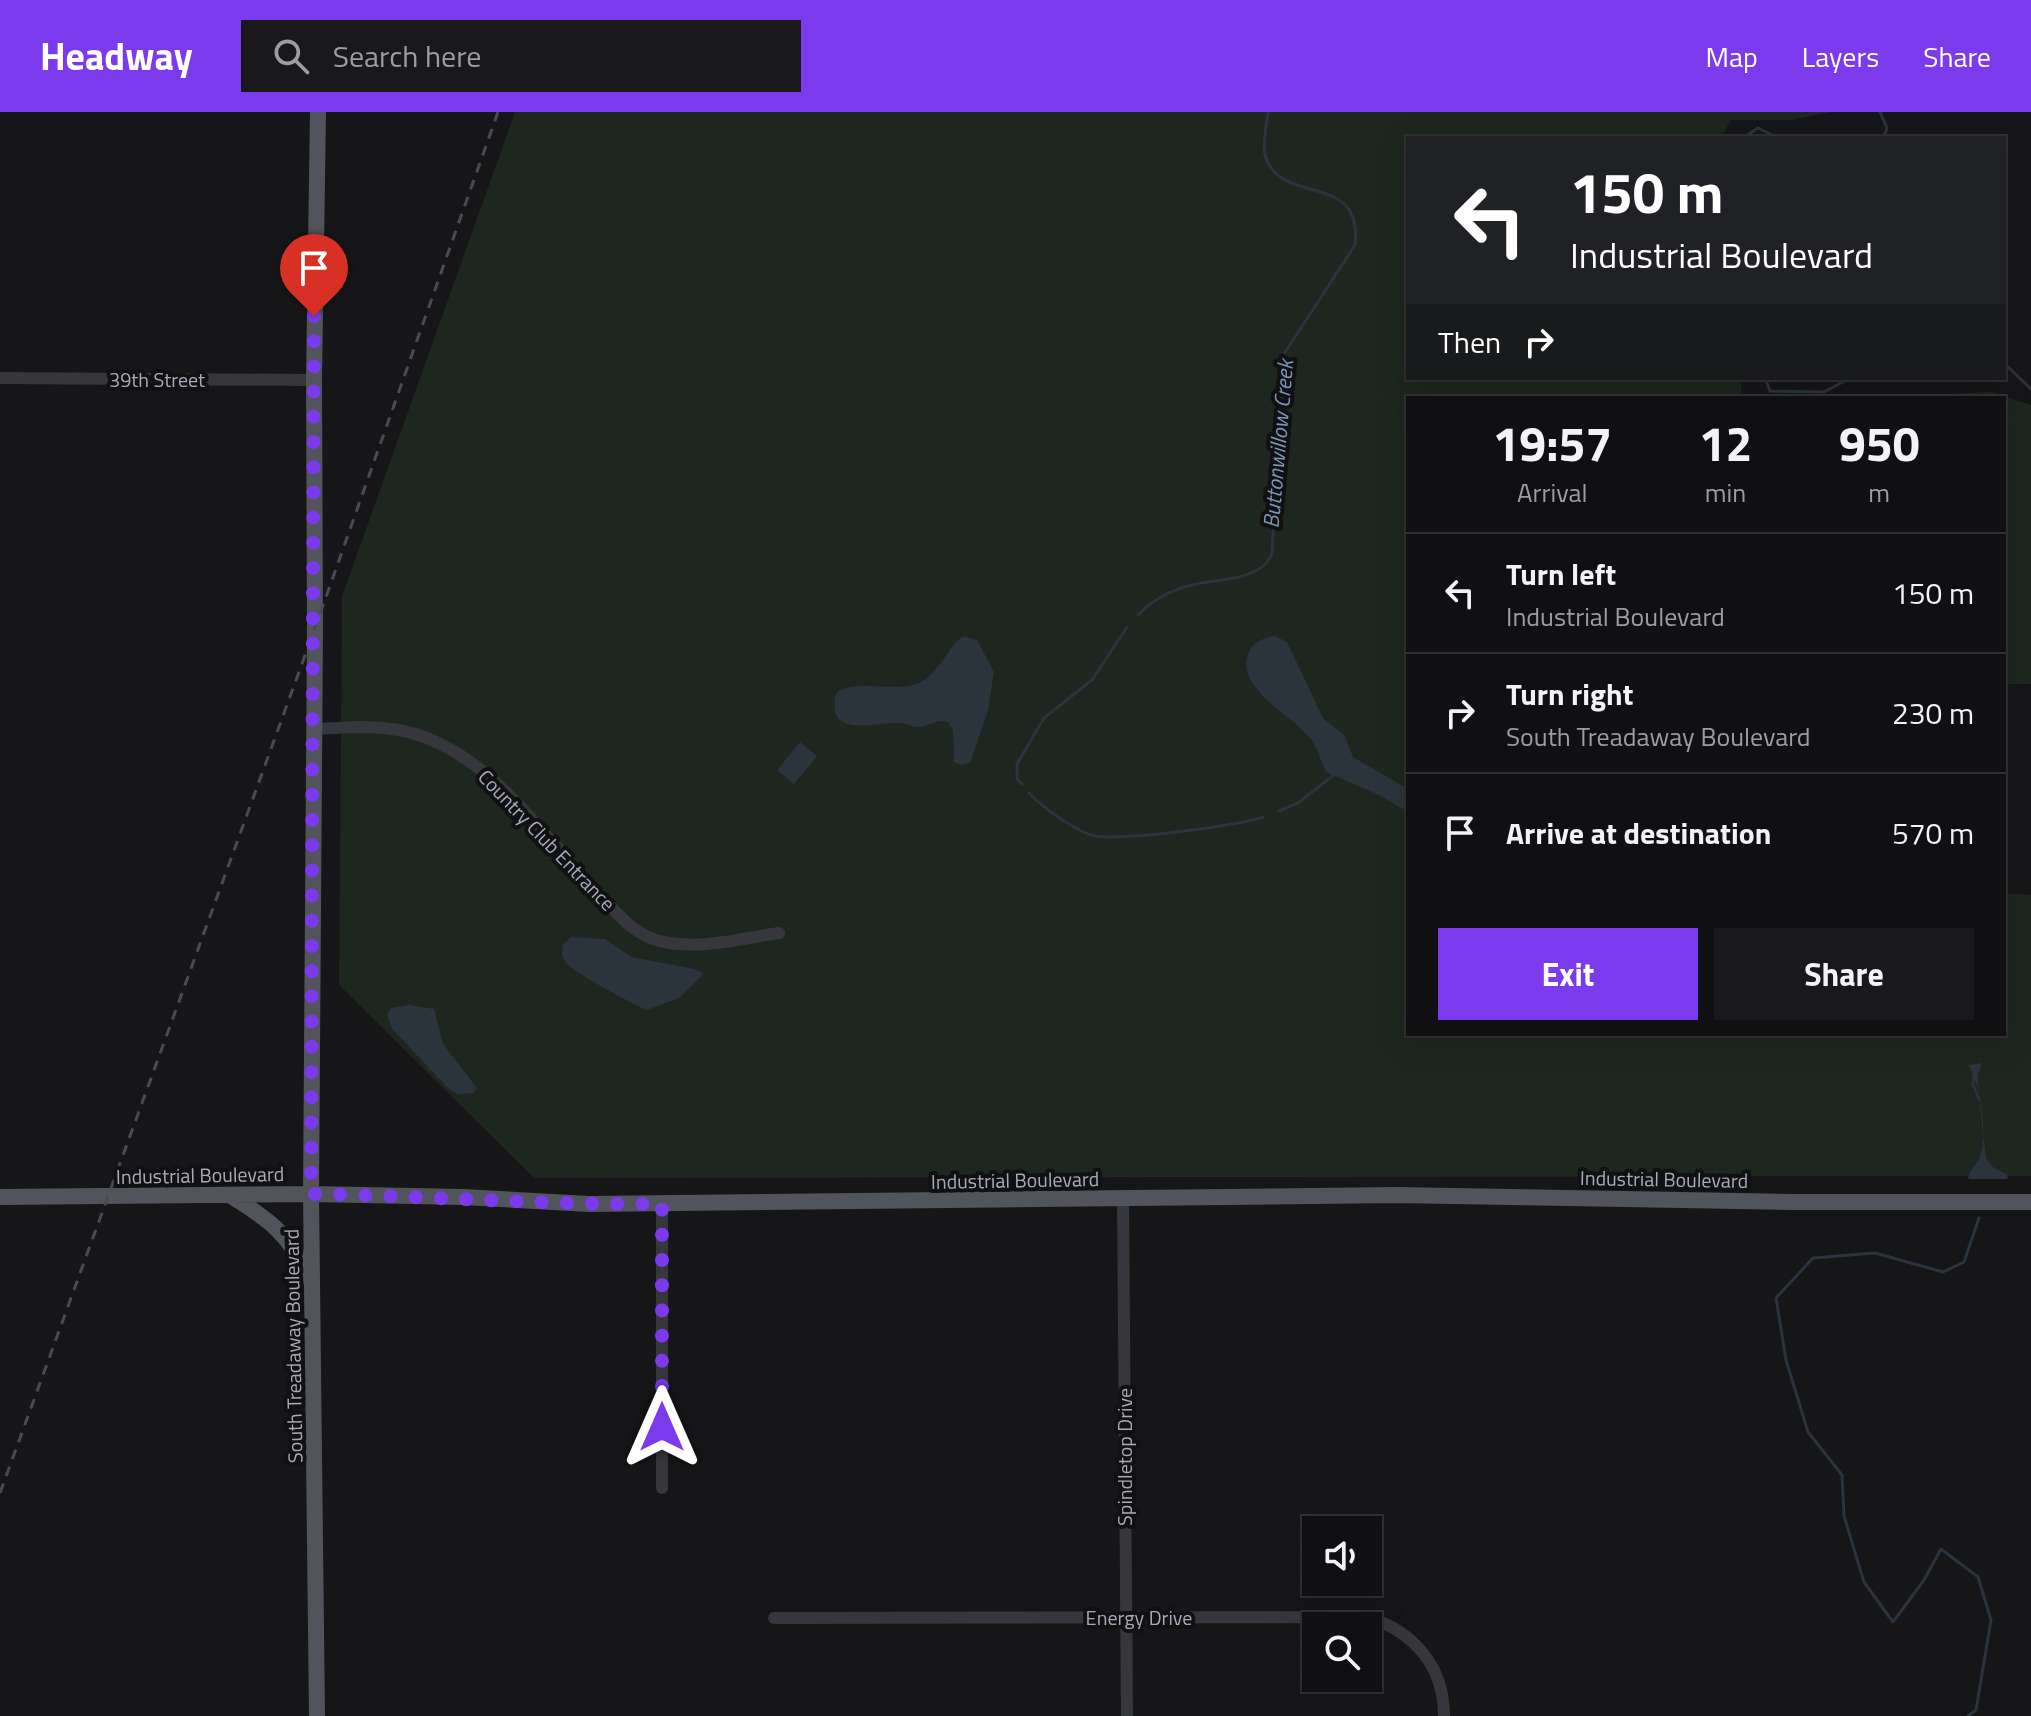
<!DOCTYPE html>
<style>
body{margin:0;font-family:"Titillium Web",sans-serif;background:#19191b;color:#f1f3f6;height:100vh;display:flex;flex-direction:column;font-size:30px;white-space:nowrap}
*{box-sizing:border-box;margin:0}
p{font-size:26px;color:#9c9d9f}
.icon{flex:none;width:44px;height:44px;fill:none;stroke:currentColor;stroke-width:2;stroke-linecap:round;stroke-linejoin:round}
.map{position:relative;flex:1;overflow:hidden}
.sheet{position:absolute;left:1406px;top:284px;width:600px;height:640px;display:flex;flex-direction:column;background:#101012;border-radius:0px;box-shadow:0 8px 32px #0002,0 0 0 2px #303032}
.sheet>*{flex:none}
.guide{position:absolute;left:1406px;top:24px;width:600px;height:244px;border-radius:0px;box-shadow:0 8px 32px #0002,0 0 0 2px #303032;background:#202124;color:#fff;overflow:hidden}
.controls{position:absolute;left:1302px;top:1404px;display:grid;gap:16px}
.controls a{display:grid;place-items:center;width:80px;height:80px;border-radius:0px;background:#101012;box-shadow:0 8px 32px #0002,0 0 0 2px #303032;font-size:40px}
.pin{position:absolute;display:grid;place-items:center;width:68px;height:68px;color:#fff;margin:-82px -34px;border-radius:50% 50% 50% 0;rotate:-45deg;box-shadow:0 0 8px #0007}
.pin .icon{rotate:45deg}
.me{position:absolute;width:88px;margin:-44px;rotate:0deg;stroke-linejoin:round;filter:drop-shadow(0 0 6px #0008)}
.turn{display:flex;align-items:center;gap:28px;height:168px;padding:0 32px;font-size:36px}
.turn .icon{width:104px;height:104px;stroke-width:2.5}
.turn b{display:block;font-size:56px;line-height:68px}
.then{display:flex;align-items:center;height:76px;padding:0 32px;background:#0003;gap:16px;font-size:30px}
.eta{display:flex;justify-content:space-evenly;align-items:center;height:136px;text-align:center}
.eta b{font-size:48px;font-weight:700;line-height:56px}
.action{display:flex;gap:16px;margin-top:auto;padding:16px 32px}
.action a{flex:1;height:92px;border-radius:0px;background:#7c3aed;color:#fff;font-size:32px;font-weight:700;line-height:92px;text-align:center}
.action a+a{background:#19191b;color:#f1f3f6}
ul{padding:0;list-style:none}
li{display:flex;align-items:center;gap:24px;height:120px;padding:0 32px;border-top:2px solid #303032}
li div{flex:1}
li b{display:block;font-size:30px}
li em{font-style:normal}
header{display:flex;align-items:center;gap:48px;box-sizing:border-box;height:112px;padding:0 40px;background:#7c3aed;color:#fff}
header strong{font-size:38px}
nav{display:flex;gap:44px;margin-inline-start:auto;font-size:28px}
.search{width:560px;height:72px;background:#19191b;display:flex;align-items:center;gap:20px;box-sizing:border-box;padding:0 28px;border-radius:0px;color:#9c9d9f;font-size:30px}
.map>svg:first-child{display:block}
.green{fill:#1d261f}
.water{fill:#2b333c}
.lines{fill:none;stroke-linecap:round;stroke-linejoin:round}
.stream{stroke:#2b333c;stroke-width:3}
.minor{stroke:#36373d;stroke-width:12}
.major{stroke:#52545c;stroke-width:16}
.rail{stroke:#494b52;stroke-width:3;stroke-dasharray:10 8;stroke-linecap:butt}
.route{stroke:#7c3aed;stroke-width:14;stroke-dasharray:0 25.2}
.labels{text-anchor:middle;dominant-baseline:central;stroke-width:8;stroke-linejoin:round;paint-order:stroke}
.street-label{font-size:20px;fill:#a7abb8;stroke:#111013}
.water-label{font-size:22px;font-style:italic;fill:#7b96b6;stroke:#111013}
</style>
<header>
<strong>Headway</strong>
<div class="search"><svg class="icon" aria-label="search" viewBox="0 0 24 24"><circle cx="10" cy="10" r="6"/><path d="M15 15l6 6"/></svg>Search here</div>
<nav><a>Map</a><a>Layers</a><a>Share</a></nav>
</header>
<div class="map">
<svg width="2031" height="1604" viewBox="0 0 2031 1604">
<rect width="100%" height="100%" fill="#161518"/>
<!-- green -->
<path class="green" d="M515,0h1316l-40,8h-60l-10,18h-313v240h333v20h-333v636h596v-141l27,2v281l-1497,2 -195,-193 3,-389z
M1990,280l41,13v279h-27v-286h-128z"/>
<!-- water -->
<path class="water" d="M964,524l13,4 17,32 -6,39 -18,52 -9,2 -7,-3 -1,-32 -5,-8c-12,-4 -18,5 -30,5 -6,0 -12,-4 -19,-4 -27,-1 -73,17 -63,-30 18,-15 61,1 85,-11 15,-8 26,-30 37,-42z
M1275,524l12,6 36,76 21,17 9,22 55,32v23l-29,-17 -53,-23c-6,-11 -7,-23 -16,-34 -21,-25 -77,-52 -61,-86 5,-11 15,-14 26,-16z
M800,630l17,14 -23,28 -17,-14z
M571,825l34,2 26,18 64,12 9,5 -25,24 -32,12c-11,-4 -76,-39 -82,-48 -4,-6 -3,-11 -2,-18z
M409,893l25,4 9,35 34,44 -3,5 -18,1 -9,-7 -55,-58 -5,-14 4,-7z
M1982,951c-1,4 -3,8 -4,12 -1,5 7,80 9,84 4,9 11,11 20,15l1,5h-40c1,-10 9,-14 12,-23 8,-24 1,-70 -12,-91z"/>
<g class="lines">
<!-- stream -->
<path class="stream" d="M1880,0l7,16 -4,10
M1743,26l15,-10 20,10
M2004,251l27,26
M1765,266l5,13 54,1 26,-14
M1138,503c12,-13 26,-21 43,-27 26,-10 79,-4 91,-34l10,-197 73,-112c8,-76 -75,-37 -90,-90 -3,-12 2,-30 3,-43
M1022,672l-5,-5v-15l27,-46 48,-38 35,-53
M1029,681c13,14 44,36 62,42 21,7 149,-9 172,-18
M1279,699l19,-8 37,-29
M1974,964l-1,9 6,14
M1968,1604l8,-6 15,-90 -13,-43 -37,-28 -17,31 -31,42 -29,-40 -20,-66 -2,-41 -34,-43 -22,-72 -10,-62 37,-40 62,-5 68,19 21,-10 15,-44"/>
<!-- minor -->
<path class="minor" d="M0,266l314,2
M314,617c26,-1 52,-4 78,0 87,12 141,95 197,154 18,19 39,47 64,56 39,13 87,0 126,-6
M1123,1086l4,518
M662,1092v284
M774,1506l594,-1c46,15 76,49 76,99"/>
<!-- major -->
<path class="major" d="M231,1084c39,24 59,39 78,82
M0,1085l311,-3 152,3 126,7 808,-9 397,7h237
M317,1604l-6,-522 4,-566 -1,-248 4,-268"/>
<!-- rail -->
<path class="rail" d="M0,1381l315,-865 183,-516"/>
</g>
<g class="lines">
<!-- route -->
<path class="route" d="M314,204l-3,878c117,2 234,11 351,10v223"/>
</g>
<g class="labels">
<!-- street labels -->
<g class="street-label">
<text x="157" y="267">39th Street</text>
<text transform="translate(547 728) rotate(46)">Country Club Entrance</text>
<text transform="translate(200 1063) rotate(-1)">Industrial Boulevard</text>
<text transform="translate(1664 1067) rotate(1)">Industrial Boulevard</text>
<text transform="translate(1015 1068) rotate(-1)">Industrial Boulevard</text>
<text transform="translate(293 1234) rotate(-91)">South Treadaway Boulevard</text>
<text transform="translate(1124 1345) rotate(-90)">Spindletop Drive</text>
<text x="1139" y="1505">Energy Drive</text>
</g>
<!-- water labels -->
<g class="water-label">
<text transform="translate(1278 332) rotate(-85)">Buttonwillow Creek</text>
</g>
</g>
</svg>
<div class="controls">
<a><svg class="icon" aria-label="sound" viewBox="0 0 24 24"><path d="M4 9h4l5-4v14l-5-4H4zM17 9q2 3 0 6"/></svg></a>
<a><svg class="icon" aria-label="search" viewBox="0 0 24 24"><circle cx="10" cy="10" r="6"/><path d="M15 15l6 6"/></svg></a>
</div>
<div class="pin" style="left:314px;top:204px;background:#d93025"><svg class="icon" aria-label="arrive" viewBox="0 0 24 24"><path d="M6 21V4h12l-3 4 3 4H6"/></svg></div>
<svg class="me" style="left:662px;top:1315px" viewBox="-20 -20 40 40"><path d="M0-17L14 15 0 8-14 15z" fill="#7c3aed" stroke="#fff" stroke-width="4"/></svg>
<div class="guide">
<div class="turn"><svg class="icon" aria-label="left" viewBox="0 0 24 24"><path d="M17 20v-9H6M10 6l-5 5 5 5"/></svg><div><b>150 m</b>Industrial Boulevard</div></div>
<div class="then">Then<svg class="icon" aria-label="right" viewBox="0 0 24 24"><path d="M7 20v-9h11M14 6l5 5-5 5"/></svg></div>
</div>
<section class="sheet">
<div class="eta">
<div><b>19:57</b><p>Arrival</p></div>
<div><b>12</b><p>min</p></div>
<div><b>950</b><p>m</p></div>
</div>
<ul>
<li><svg class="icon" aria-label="left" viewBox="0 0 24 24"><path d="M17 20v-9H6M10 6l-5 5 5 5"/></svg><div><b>Turn left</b><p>Industrial Boulevard</p></div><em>150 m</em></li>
<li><svg class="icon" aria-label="right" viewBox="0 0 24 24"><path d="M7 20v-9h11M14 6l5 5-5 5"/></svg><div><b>Turn right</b><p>South Treadaway Boulevard</p></div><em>230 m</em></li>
<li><svg class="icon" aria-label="arrive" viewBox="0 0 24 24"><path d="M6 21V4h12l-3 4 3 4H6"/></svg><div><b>Arrive at destination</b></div><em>570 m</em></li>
</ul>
<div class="action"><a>Exit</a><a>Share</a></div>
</section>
</div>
